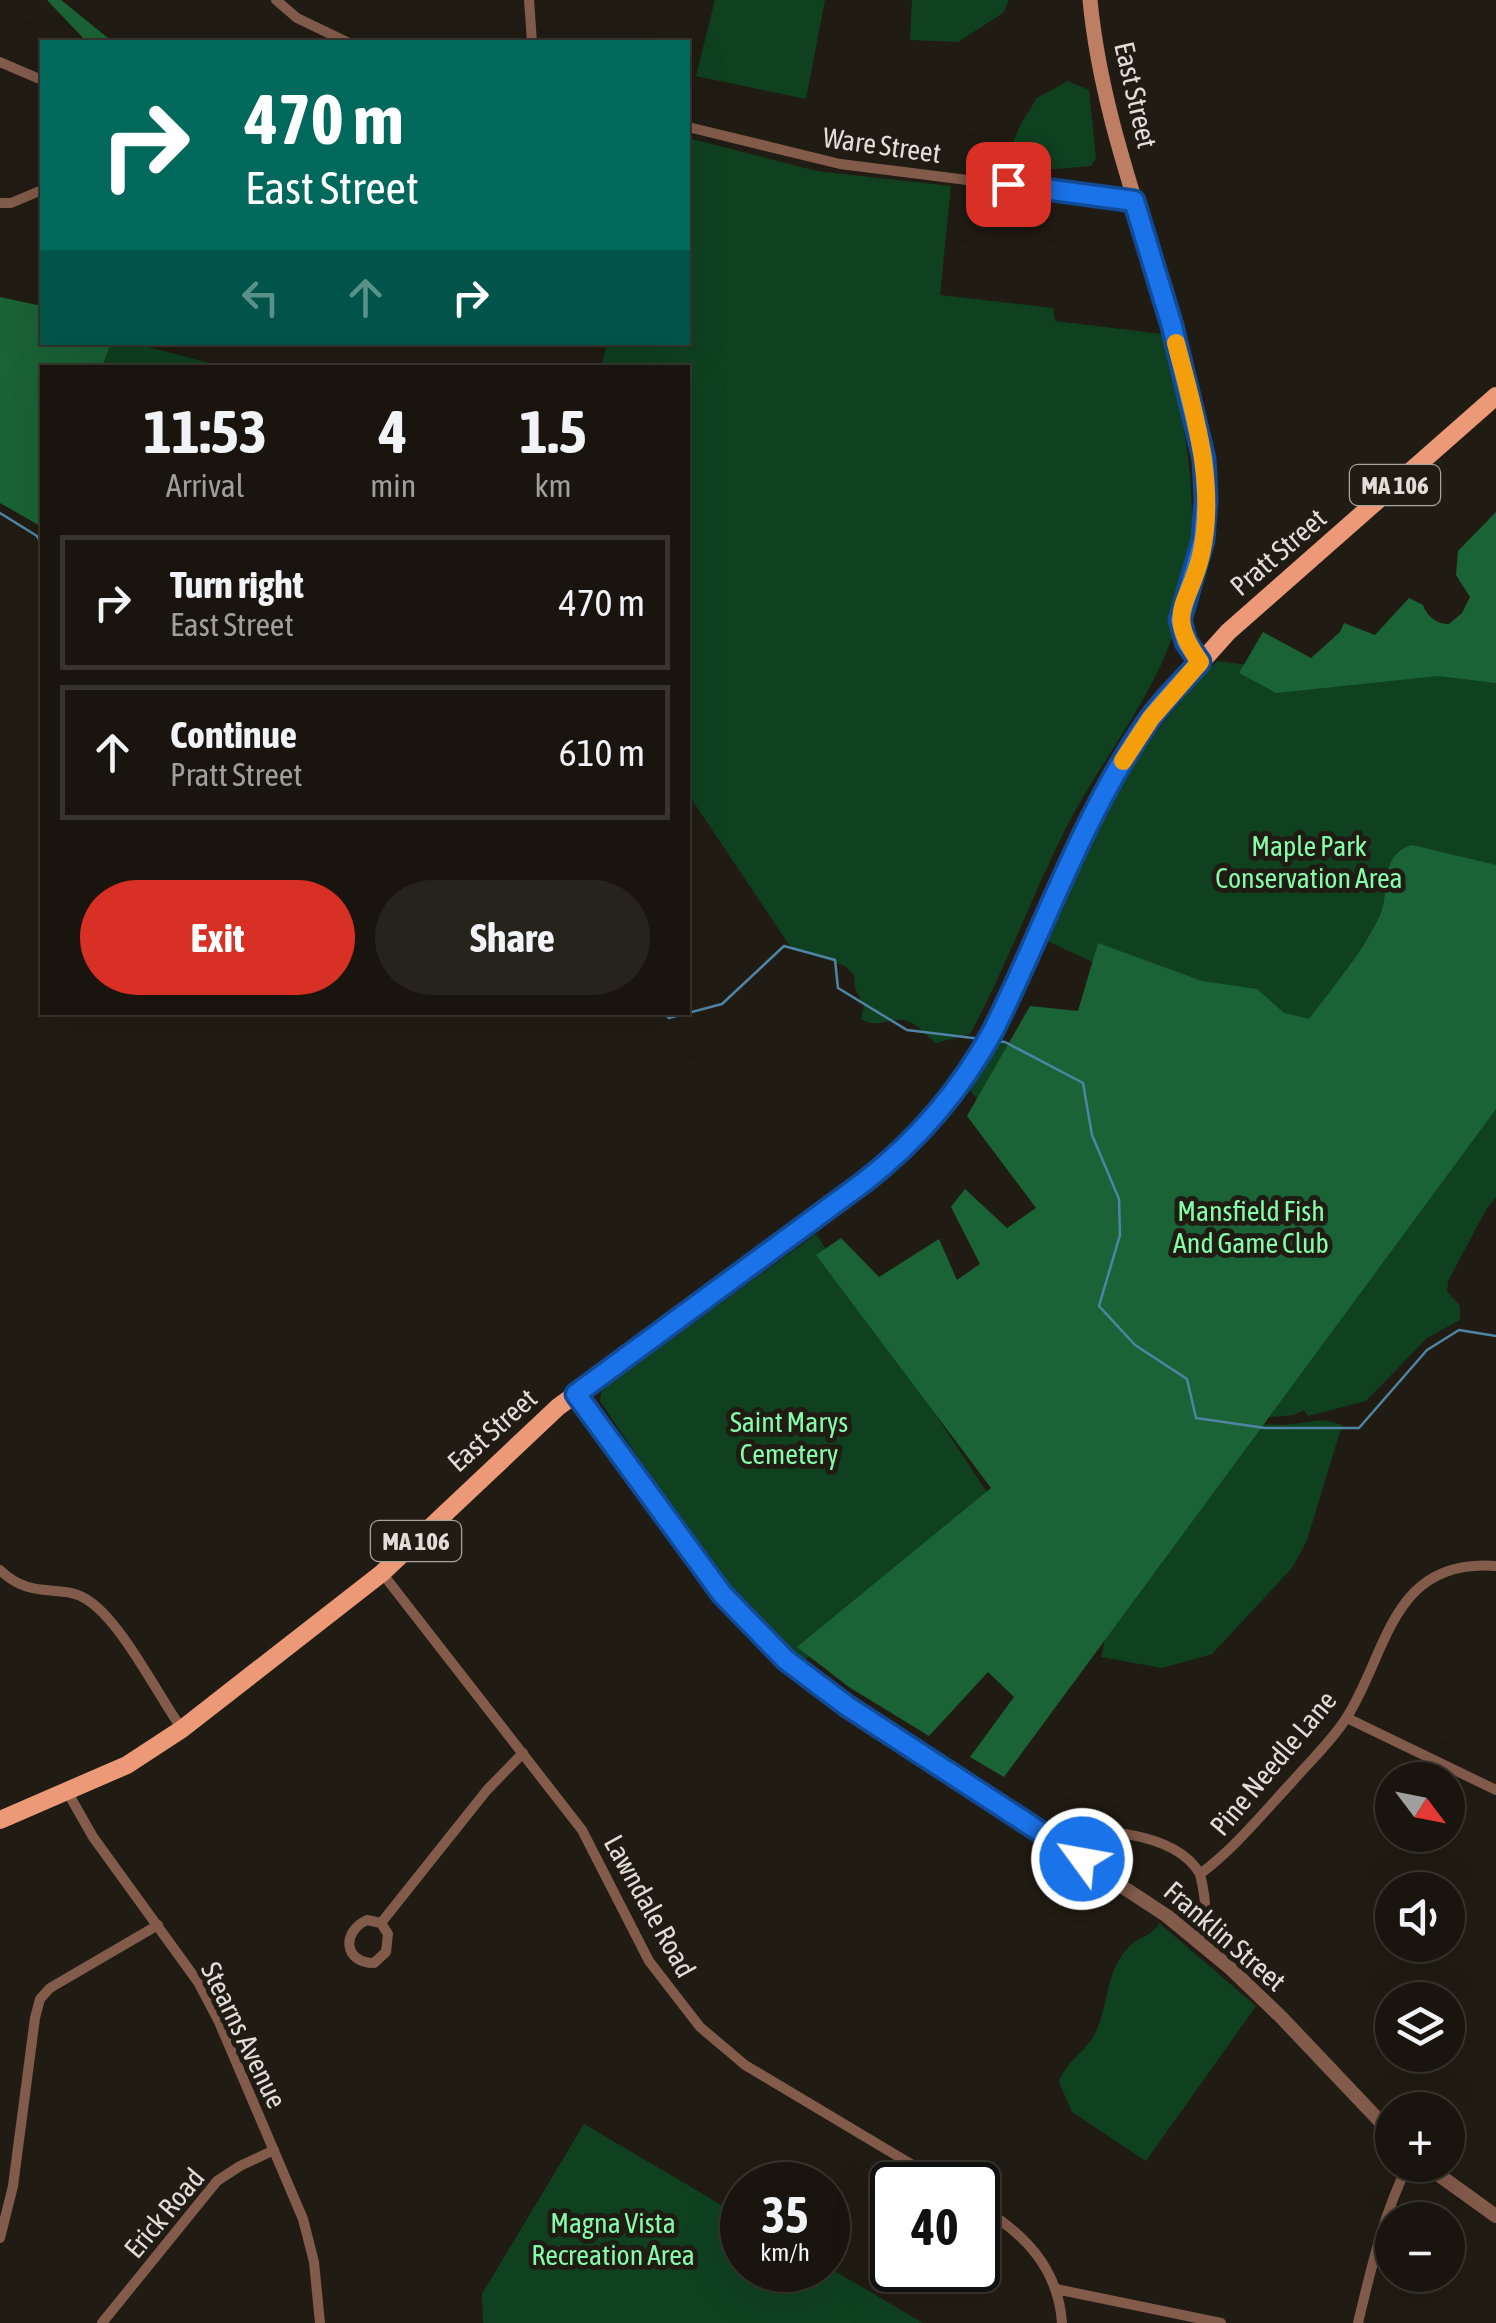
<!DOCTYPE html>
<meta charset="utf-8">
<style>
body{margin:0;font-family:"Asap Condensed",sans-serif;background:#26221c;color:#f1f3f6;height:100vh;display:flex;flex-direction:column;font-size:38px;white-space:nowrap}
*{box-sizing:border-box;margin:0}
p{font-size:32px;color:#9f9f9e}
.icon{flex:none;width:55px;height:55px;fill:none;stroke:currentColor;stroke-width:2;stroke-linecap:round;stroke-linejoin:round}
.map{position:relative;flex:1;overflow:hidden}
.sheet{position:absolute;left:40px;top:365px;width:650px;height:650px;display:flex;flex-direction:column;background:#19150e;border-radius:0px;box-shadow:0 10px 40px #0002,0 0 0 2px #37342e}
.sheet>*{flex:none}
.top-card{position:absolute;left:40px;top:40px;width:650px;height:305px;border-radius:0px;box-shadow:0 10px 40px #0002,0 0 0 2px #37342e;background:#00695c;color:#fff;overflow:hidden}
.needle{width:65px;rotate:122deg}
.tools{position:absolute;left:1375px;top:1762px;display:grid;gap:20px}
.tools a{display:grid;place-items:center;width:90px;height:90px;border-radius:50%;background:#19150e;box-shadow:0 10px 40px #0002,0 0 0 2px #37342e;font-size:50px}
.speed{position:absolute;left:720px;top:2162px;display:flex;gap:20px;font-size:50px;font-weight:700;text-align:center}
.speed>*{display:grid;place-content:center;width:130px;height:130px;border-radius:50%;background:#19150e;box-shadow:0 10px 40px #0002,0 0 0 2px #37342e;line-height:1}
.speed small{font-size:25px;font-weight:400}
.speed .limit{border:5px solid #111;border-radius:15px;background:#fff;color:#111}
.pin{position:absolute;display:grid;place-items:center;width:85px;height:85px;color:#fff;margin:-42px;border-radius:20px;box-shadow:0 5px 15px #0006}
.me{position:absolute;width:110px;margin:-55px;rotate:302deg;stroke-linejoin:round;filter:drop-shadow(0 0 8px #0008)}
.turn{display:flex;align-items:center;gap:35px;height:210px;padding:0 40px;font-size:45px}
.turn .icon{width:130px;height:130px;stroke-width:2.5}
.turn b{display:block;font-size:70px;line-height:85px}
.lanes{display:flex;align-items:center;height:95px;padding:0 40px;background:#0003;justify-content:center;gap:50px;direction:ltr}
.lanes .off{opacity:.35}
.eta{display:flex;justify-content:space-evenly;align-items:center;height:170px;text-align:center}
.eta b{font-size:60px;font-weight:700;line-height:70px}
.action{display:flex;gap:20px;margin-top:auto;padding:20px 40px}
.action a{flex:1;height:115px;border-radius:60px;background:#d93025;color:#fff;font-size:40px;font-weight:700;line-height:115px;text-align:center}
.action a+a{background:#26221c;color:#f1f3f6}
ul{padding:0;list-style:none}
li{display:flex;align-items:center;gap:30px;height:135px;margin:0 20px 15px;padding:0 20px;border:5px solid #37342e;border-radius:0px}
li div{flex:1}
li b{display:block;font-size:38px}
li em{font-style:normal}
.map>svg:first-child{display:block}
.green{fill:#0f4121}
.forest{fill:#1a6336}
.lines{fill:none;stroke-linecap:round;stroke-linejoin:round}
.stream{stroke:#4f85a4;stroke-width:2.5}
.minor{stroke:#825b4b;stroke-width:10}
.tertiary{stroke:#825b4b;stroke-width:14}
.secondary{stroke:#bd7e64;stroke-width:15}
.primary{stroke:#eb9977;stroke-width:18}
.route-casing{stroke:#114b97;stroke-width:25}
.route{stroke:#1a73e8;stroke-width:18}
.slow{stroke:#f59e0b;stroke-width:18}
.labels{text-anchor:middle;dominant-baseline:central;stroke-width:10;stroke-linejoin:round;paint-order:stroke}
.shield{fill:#211c13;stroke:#a7a39d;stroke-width:2.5}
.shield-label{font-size:25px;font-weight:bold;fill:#e1ddd8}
.street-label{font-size:28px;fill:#e1ddd8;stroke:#211c13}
.park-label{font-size:28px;fill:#85fca9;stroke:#211c13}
</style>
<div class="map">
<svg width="1496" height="2323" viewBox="0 0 1496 2323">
<rect width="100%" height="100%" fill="#211c13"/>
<!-- green -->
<path class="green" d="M715,0h110l-19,99 -110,-23z
M912,0h97l-6,13 -45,29 -48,-2z
M1068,81l21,9 7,68 -5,8 -76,6 -12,-8 19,-42 15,-24z
M688,138l129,33 134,15 -11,109 113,13 2,13 107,13c31,110 49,227 -3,335 -24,50 -58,95 -85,144 -39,72 -65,150 -104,221l-34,9c-9,-6 -16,-17 -26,-21 -18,-7 -32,8 -49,-3l3,-13 -9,-18 -1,-13 -9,-9 -55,-20 -102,-152v-426h-87l6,-25 81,-1z
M111,342l22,1 92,24 -123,1z
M1496,630v567l-9,11 -39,73 -1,10 13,15v14l-33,18 -61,63 -58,15 -4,-6 -10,5 -87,7 76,3 41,-5 18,5 -35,115 -15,28 -80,86 -50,14 -61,-11 17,-74 -83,-413 -66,-81 30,-47h12l173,-38 -139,-64c21,-46 40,-94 65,-139 30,-51 66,-97 107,-140l106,13z
M816,1234l182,275 -195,152c-84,-70 -141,-170 -203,-260l1,-9 7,-7z
M1159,1923l97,83 -110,155 -74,-49 -13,-30c7,-20 22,-27 33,-43 17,-25 11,-68 38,-93 10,-10 22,-9 29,-23z
M584,2124l158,93v53h86v-3l95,56h-440l-1,-29z"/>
<!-- forest -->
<path class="forest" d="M47,0h14l52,42h-26z
M0,297l42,9v36l69,1 -9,24 -60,1v159l-42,-24z
M1496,512v171l-58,-7 -162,17 -37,-20 24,-41 48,26 29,-26 4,-9 31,12 34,-37 14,7c4,12 14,19 26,19l13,-11 8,-16 -14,-22 2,-24z
M1412,845l84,20v244l-492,668 -34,-20 44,-60 -26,-25 -59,64 -80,-49 -52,-40 194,-159 -175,-233 25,-17 38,39 60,-38 18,41 23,-16 -29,-57 14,-18 42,39 29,-20 -69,-92 63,-110 48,5 20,-68 104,38 55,8 27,24 25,6c25,-33 55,-68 72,-106 9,-20 -3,-58 31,-68z"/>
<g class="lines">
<!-- stream -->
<path class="stream" d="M0,513l37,23 5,10
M663,1012l6,6 53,-14 62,-58 51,14 3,28 69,42 74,9
M994,1041l11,1 78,41 9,52 27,64 1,36 -21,71 36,39 52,34 9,39 69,10h94l68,-78 32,-20 37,6"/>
<!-- minor -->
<path class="minor" d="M276,0l21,18 50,24
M529,0l3,42
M0,62l42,18
M688,127l152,37 294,37
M0,203h11l31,-13
M0,1570c32,31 60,13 86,29 35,21 71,95 96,130
M382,1573l200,257 67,131 51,66 45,38 201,120
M1347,1718l149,72
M68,1793l25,44 105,145 21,40 84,197 11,43 6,61
M1039,1831c45,-3 135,-3 161,43
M381,1923l7,11 -2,18 -12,11c-30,0 -33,-31 -7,-43l14,3 106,-133 36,-37
M1200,1944c7,-30 7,-40 0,-70 35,-26 62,-60 92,-92 18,-21 40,-41 55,-65 41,-65 44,-159 149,-151
M978,2205c45,28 80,61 84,118
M0,2238l13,-52 22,-168 5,-19 10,-11 108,-63
M1056,2289l165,34
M102,2323l115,-142 23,-15 34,-16
M1358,2323c13,-54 25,-108 50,-158"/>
<!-- tertiary -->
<path class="tertiary" d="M576,1394l146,199 65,67 60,46 320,210 62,51 52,50 111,117
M1425,2165l71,51"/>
<!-- secondary -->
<path class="secondary" d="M1090,0c15,158 91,302 113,458 5,31 5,68 -3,99 -5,20 -20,43 -20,65 0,16 11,28 20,40"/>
<!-- primary -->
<path class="primary" d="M0,1820l127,-55 55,-36 200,-156 176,-166 247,-180 92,-72 39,-42 47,-65 115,-244 53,-86 77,-86 268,-236"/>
</g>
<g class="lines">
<defs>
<path id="route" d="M1008,184l126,17 38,125 32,133 2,40 -3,41 -23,80 6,22 14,20c-17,19 -36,37 -51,58 -67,96 -104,207 -156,311 -32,58 -76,110 -129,151l-288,212 146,200 64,66 61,46 235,153"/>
</defs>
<!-- route casing -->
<use href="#route" class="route-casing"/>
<!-- route -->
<use href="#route" class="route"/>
<!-- slow -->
<path class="slow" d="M1123,761l28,-43 49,-56c-36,-50 -11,-56 1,-107 16,-71 -7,-143 -25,-212"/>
</g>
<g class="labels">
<!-- shield labels -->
<g class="shield">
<rect x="1350" y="465" width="90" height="40" rx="8"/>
<rect x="371" y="1521" width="90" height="40" rx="8"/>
</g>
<g class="shield-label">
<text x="1395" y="485">MA 106</text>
<text x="416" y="1541">MA 106</text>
</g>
<!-- street labels -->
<g class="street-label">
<text transform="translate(1136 95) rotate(77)">East Street</text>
<text transform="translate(882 145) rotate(8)">Ware Street</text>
<text transform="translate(1278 552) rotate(-41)">Pratt Street</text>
<text transform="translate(492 1430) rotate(-42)">East Street</text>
<text transform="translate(1273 1763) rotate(-50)">Pine Needle Lane</text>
<text transform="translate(650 1906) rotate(61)">Lawndale Road</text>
<text transform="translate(1225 1936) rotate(41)">Franklin Street</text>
<text transform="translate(244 2035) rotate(64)">Stearns Avenue</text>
<text transform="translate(164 2213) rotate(-50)">Erick Road</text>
</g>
<!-- park labels -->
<g class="park-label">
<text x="1309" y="846">Maple Park<tspan x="1309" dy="32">Conservation Area</tspan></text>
<text x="1251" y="1211">Mansfield Fish<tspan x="1251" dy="32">And Game Club</tspan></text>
<text x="789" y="1422">Saint Marys<tspan x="789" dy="32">Cemetery</tspan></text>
<text x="613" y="2223">Magna Vista<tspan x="613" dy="32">Recreation Area</tspan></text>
</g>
</g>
</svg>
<div class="tools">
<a><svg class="needle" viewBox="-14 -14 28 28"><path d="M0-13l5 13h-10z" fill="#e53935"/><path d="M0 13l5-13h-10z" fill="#9f9f9e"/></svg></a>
<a><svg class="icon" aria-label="sound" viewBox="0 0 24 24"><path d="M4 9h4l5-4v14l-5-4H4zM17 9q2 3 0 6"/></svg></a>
<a><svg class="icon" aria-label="layers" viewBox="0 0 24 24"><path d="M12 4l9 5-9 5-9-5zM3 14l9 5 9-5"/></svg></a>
<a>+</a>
<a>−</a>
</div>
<div class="speed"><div>35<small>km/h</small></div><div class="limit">40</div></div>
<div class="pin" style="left:1008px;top:184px;background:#d93025"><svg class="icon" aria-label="arrive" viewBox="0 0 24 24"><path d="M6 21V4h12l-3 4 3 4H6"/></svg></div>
<svg class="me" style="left:1082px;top:1859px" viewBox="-20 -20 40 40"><circle r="17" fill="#1a73e8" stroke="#fff" stroke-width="3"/><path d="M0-11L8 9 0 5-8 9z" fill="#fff"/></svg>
<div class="top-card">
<div class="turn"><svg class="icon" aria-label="right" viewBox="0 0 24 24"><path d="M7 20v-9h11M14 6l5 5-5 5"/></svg><div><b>470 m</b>East Street</div></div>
<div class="lanes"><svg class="icon off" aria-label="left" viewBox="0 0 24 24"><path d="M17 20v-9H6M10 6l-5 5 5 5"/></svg><svg class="icon off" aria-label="ahead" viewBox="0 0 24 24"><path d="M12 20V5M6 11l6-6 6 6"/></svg><svg class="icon" aria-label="right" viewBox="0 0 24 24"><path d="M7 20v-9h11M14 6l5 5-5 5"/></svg></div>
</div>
<section class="sheet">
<div class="eta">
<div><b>11:53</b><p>Arrival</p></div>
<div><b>4</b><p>min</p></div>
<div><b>1.5</b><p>km</p></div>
</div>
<ul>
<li><svg class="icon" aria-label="right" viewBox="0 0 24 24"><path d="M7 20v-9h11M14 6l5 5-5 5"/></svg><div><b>Turn right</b><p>East Street</p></div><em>470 m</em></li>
<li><svg class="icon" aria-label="ahead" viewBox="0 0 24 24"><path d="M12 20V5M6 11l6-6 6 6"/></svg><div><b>Continue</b><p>Pratt Street</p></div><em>610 m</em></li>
</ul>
<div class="action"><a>Exit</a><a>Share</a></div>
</section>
</div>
